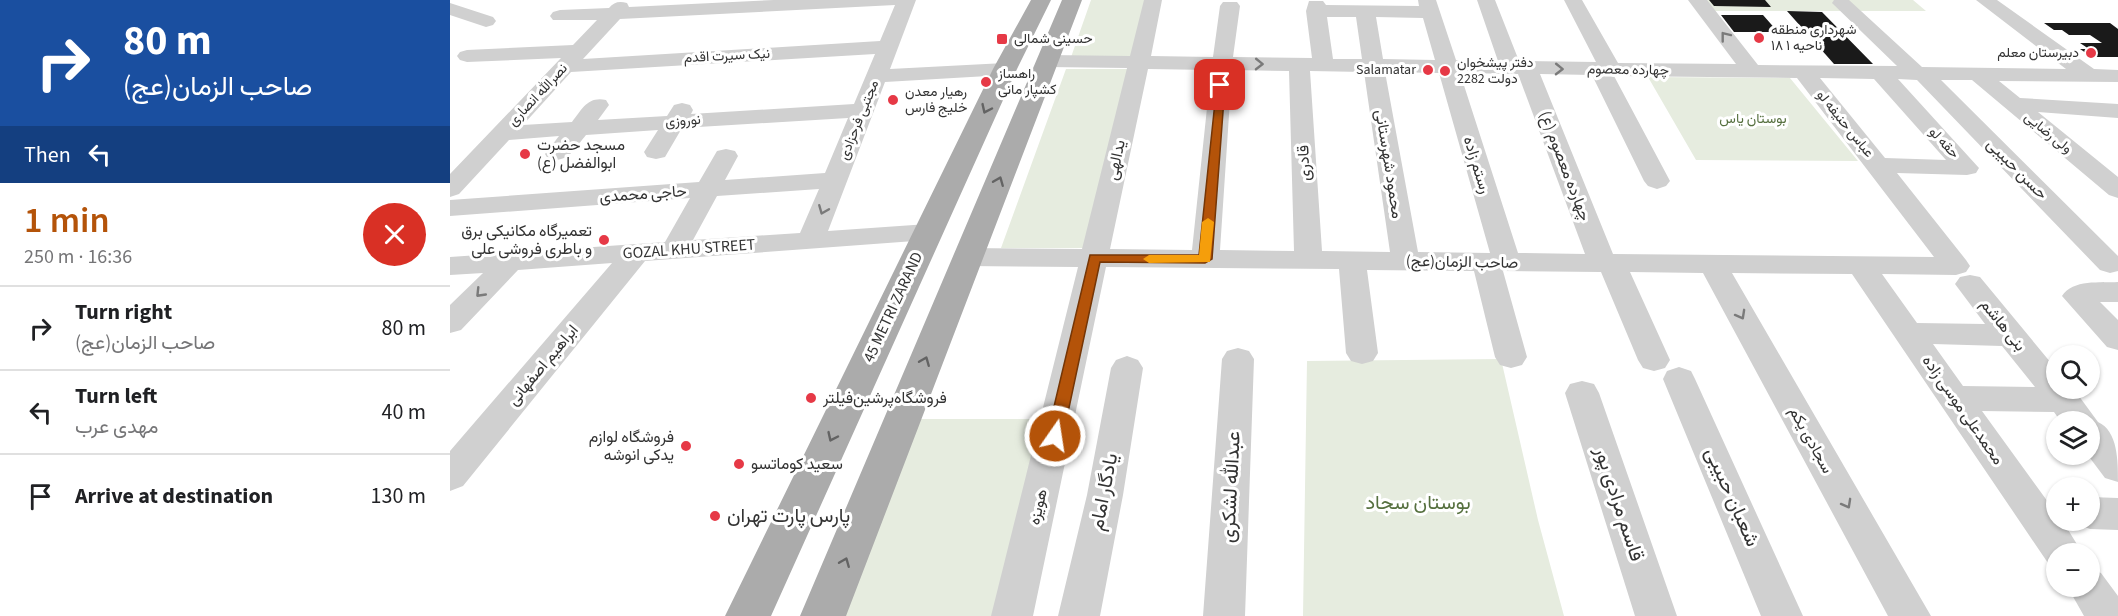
<!DOCTYPE html>
<meta charset="utf-8">
<style>
body{margin:0;font-family:"Source Sans 3",Vazirmatn,sans-serif;background:#f6f6f6;color:#202124;height:100vh;display:flex;flex-direction:column;font-size:22px;white-space:nowrap}
*{box-sizing:border-box;margin:0}
p{font-size:20px;color:#757577}
.icon{flex:none;width:33px;height:33px;fill:none;stroke:currentColor;stroke-width:2;stroke-linecap:round;stroke-linejoin:round}
.map{position:relative;flex:1;overflow:hidden}
.details{display:flex;flex-direction:column;background:#fff;width:450px}
.details>*{flex:none}
.top-card{background:#1a4fa0;color:#fff;overflow:hidden}
.tools{position:absolute;left:1596px;top:345px;display:grid;gap:12px}
.tools a{display:grid;place-items:center;width:54px;height:54px;border-radius:50%;background:#fff;box-shadow:0 2px 4px #0004;font-size:30px}
.pin{position:absolute;display:grid;place-items:center;width:51px;height:51px;color:#fff;margin:-26px;border-radius:12px;box-shadow:0 3px 9px #0006}
.me{position:absolute;width:66px;margin:-33px;rotate:13deg;stroke-linejoin:round;filter:drop-shadow(0 0 4px #0008)}
.turn{display:flex;align-items:center;gap:21px;height:126px;padding:0 24px;font-size:27px}
.turn .icon{width:78px;height:78px;stroke-width:2.5}
.turn b{display:block;font-size:42px;line-height:51px}
.then{display:flex;align-items:center;height:57px;padding:0 24px;background:#0003;gap:12px;font-size:22px}
.round{display:grid;place-items:center;flex:none;width:63px;height:63px;border-radius:32px;background:#f6f6f6}
.summary{display:flex;align-items:center;justify-content:space-between;height:102px;padding:0 24px}
h1{font-size:36px;font-weight:600;line-height:45px;color:#b45309}
ul{padding:0;list-style:none}
li{display:flex;align-items:center;gap:18px;height:84px;padding:0 24px;border-top:2px solid #e0e0e0}
li div{flex:1}
li b{display:block;font-size:22px}
li em{font-style:normal}
main{display:flex;flex:1;min-height:0}
.map>svg:first-child{display:block}
.green{fill:#e6ecdf}
.building{fill:#1a1a1a}
.lines{fill:none;stroke-linecap:round;stroke-linejoin:round}
.minor{fill:#d0d0d0;fill-rule:evenodd}
.major{fill:#ababab;fill-rule:evenodd}
.oneway{stroke:#7a7a7a}
.oneway2{stroke:#636363}
.route{fill:#b45309;stroke:#753606;stroke-width:1.5}
.slow{fill:#f59e0b}
.poi-dot{fill:#e63946;stroke:#fff;stroke-width:2}
.labels{text-anchor:middle;dominant-baseline:central;stroke-width:6;stroke-linejoin:round;paint-order:stroke}
.far-poi-label{font-size:14px;fill:#333;stroke:#fff;text-anchor:start}
.far-street-label{font-size:14px;fill:#333;stroke:#fff}
.far-park-label{font-size:14px;fill:#56703f;stroke:#fff}
.poi-label{font-size:16px;fill:#333;stroke:#fff;text-anchor:start}
.street-label{font-size:16px;fill:#333;stroke:#fff}
.near-street-label{font-size:20px;fill:#333;stroke:#fff}
.near-park-label{font-size:20px;fill:#56703f;stroke:#fff}
.near-poi-label{font-size:20px;fill:#333;stroke:#fff;text-anchor:start}
</style>
<main>
<section class="details">
<div class="top-card">
<div class="turn"><svg class="icon" aria-label="right" viewBox="0 0 24 24"><path d="M7 20v-9h11M14 6l5 5-5 5"/></svg><div><b>80 m</b>صاحب الزمان(عج)</div></div>
<div class="then">Then<svg class="icon" aria-label="left" viewBox="0 0 24 24"><path d="M17 20v-9H6M10 6l-5 5 5 5"/></svg></div>
</div>
<div class="summary"><div><h1>1 min</h1><p>250 m · 16:36</p></div><a class="round" style="background:#d93025;color:#fff"><svg class="icon" aria-label="close" viewBox="0 0 24 24"><path d="M6 6l12 12M18 6L6 18"/></svg></a></div>
<ul>
<li><svg class="icon" aria-label="right" viewBox="0 0 24 24"><path d="M7 20v-9h11M14 6l5 5-5 5"/></svg><div><b>Turn right</b><p>صاحب الزمان(عج)</p></div><em>80 m</em></li>
<li><svg class="icon" aria-label="left" viewBox="0 0 24 24"><path d="M17 20v-9H6M10 6l-5 5 5 5"/></svg><div><b>Turn left</b><p>مهدی عرب</p></div><em>40 m</em></li>
<li><svg class="icon" aria-label="arrive" viewBox="0 0 24 24"><path d="M6 21V4h12l-3 4 3 4H6"/></svg><div><b>Arrive at destination</b></div><em>130 m</em></li>
</ul>
</section>
<div class="map">
<svg width="1668" height="616" viewBox="0 0 1668 616">
<rect width="100%" height="100%" fill="#fff"/>
<!-- green -->
<path class="green" d="M641,0h59l-14,58 -66,2z
M1256,0h207l13,11h-67l-11,-10h-15l10,10h-128z
M616,69h68l-44,179h-89z
M1198,77l142,1 68,83 -162,-1z
M1051,359l37,161 26,96h-261l4,-255z
M464,419h137l-53,197h-162z"/>
<!-- building -->
<path class="building" d="M1259,0h56l6,7 -57,-1z
M1337,11l35,1 51,52h-39z
M1271,15h42l15,17h-44z
M1594,23h66l8,6v28h-26l-12,-8h9l-9,-6h22l-12,-8h-21l-7,-5h-8z"/>
<g class="lines">
<!-- minor -->
<path class="minor" d="M324,0h142l-26,69 115,-6 8,1 3,5 -3,5 -8,1 -120,7 -57,149 100,-7 10,2 4,6 -4,6 -10,2 -283,21 -182,225 -13,5v-40l162,-188 -94,7 -57,60 -11,3v-28l33,-32 -33,2v-18l215,-15 25,-44 -240,18v-16l249,-18 18,-31 9,-2 9,2 3,5 -13,24 100,-7 23,-55 -166,10 -17,29 -9,2 -9,-2 -3,-5 14,-22 -72,5c-11,13 -18,29 -38,24l-3,-5 14,-18 -50,4 -50,54 -9,3v-23l111,-116 -94,4 -7,-2 -3,-4 3,-4 7,-2 106,-5 24,-25h-44l-3,-4 3,-4 7,-2 49,-2c5,-6 10,-7 18,-5l2,4zM445,5l-15,36 -297,18 37,-40zM425,54l-21,50 -163,10 2,-4 -3,-5 -8,-2 -8,2 -7,11 -69,4 11,-15 -3,-5c-18,-4 -24,9 -34,22l-49,3 48,-53zM369,189l-19,44 -107,7 24,-44z
M694,0h18l-11,56 62,1 7,-51 3,-4h14l3,4 -7,51 79,1 -6,-47 3,-10h14l3,4 93,1 -1,-6h18l20,60 42,1 -21,-61h18l24,61 77,1 -32,-62h18l36,63 118,1 -48,-64h19l51,65 139,1 -65,-63 2,-3h15l73,67 144,2 -90,-69h21l97,69 24,1v12l-119,-1 21,17 98,6v14l-80,-6 80,65v21l-9,-3 -137,-115h-31l177,176v15l-8,2 -10,-3 -183,-190 -19,-1 81,89 -3,5 -9,2 -70,-2 69,87 4,6 -4,6 -10,3 -74,-1 35,49 68,1 -30,-40 5,-7 10,-2 10,2 76,92v19h17l25,34c20,9 20,39 20,60l-13,-4 -18,-24h3v-32h-29l-7,-10 -72,-1 74,102v7h6l21,34h-27v14l-6,-2 -198,-292 -120,-1 199,343h-43l-185,-343 -73,-1 40,88 -5,8 -11,3 -11,-3 -5,-8 -37,-88 -98,-1 24,86 -5,8 -11,3 -11,-3 -5,-8 -21,-86 -107,-1 11,83 -5,8 -11,3 -11,-3 -5,-8 -7,-84 -233,-2 -73,349h-42l87,-349 -111,-1 -10,-3 -4,-6 4,-6 10,-3 115,1 45,-181 -79,-1 -7,-2 -4,-4 4,-4 7,-2 82,1zM877,17h29l6,42h-29zM926,17l47,1 12,42 -52,-1zM698,69l63,1 -19,180 -82,-1zM782,70l57,1 5,180 -74,-1zM860,71l54,1 26,180 -68,-1zM935,72l54,1 51,180 -72,-1zM1010,73l58,1 67,180 -67,-1zM1090,74l52,1 52,106 4,5 9,3 9,-3 4,-5 -56,-105 183,2 137,179 -321,-3zM1370,78l54,1 72,81 -61,-2zM1483,344l69,2 33,41 -72,-1z
M0,3l43,14 3,4 -3,4 -7,2 -36,-12z
M1668,282v20h-18l18,18v30l-11,-3 -45,-51c11,-17 38,-13 56,-14z
M788,348l11,3 5,8 -9,257h-42l19,-257 5,-8z
M677,356l11,4 5,8 -20,127 -23,121h-42l29,-121 24,-127 5,-8z
M1229,367l12,4 4,8 108,237h-42l-98,-237 4,-8z
M1132,381l12,3 5,9 78,223h-42l-70,-223 5,-9z
M1640,497l28,1v32l-28,-1 -13,-5 -2,-4h15z
M1640,569l11,4 17,23v20h-34l-17,-30h23z"/>
<!-- major -->
<path class="major" d="M581,0h20l-34,69 -246,547h-46l268,-547z
M612,0h20l-236,616h-46z"/>
</g>
<!-- one-way arrows -->
<defs><path id="oneway-chevron" d="M-2-3.5L2.5 0L-2 3.5" fill="none" stroke-width="1.6" stroke-linecap="round" stroke-linejoin="round" transform="scale(1.5)"/></defs>
<g class="oneway">
<use href="#oneway-chevron" transform="translate(1275 36) rotate(-128)"/>
<use href="#oneway-chevron" transform="translate(809 64) rotate(1)"/>
<use href="#oneway-chevron" transform="translate(1109 69) rotate(1)"/>
<use href="#oneway-chevron" transform="translate(373 210) rotate(112)"/>
<use href="#oneway-chevron" transform="translate(30 293) rotate(134)"/>
<use href="#oneway-chevron" transform="translate(1291 315) rotate(61)"/>
<use href="#oneway-chevron" transform="translate(1397 504) rotate(61)"/>
</g>
<g class="oneway2">
<use href="#oneway-chevron" transform="translate(536 109) rotate(115)"/>
<use href="#oneway-chevron" transform="translate(549 181) rotate(-68)"/>
<use href="#oneway-chevron" transform="translate(475 361) rotate(-68)"/>
<use href="#oneway-chevron" transform="translate(382 437) rotate(115)"/>
<use href="#oneway-chevron" transform="translate(395 562) rotate(-68)"/>
</g>
<!-- route -->
<path class="route" d="M767,83l8,2 -13,174 -7,4 -105,-1 -37,174 -3,5h-11l-2,-5 43,-181h109z"/>
<!-- slow -->
<path class="slow" d="M758,218l6,4 -4,40 -61,1 -6,-4 6,-4h50l3,-33z"/>
<!-- markers -->
<g class="poi-dot">
<circle cx="1309" cy="38" r="6"/>
<rect x="546" y="33" width="12" height="12" rx="3"/>
<circle cx="1641" cy="53" r="6"/>
<circle cx="978" cy="70" r="6"/>
<circle cx="995" cy="71" r="6"/>
<circle cx="536" cy="82" r="6"/>
<circle cx="443" cy="100" r="6"/>
<circle cx="75" cy="154" r="6"/>
<circle cx="154" cy="240" r="6"/>
<circle cx="361" cy="398" r="6"/>
<circle cx="236" cy="446" r="6"/>
<circle cx="289" cy="464" r="6"/>
<circle cx="265" cy="516" r="6"/>
</g>
<g class="labels">
<!-- far-poi labels -->
<g class="far-poi-label">
<text x="1321" y="30">شهرداری منطقه<tspan x="1321" dy="16">۱۸ ناحیه ۱</tspan></text>
<text x="564" y="39">حسینی شمالی</text>
<text x="1629" y="53" text-anchor="end">دبیرستان معلم</text>
<text x="1007" y="63">دفتر پیشخوان<tspan x="1007" dy="16">دولت 2282</tspan></text>
<text x="966" y="70" text-anchor="end">Salamatar</text>
<text x="548" y="74">راهساز<tspan x="548" dy="16">کشپار مانی</tspan></text>
<text x="455" y="92">رهیار معدن<tspan x="455" dy="16">خلیج فارس</tspan></text>
</g>
<!-- far-street labels -->
<g class="far-street-label">
<text transform="translate(277 56) rotate(-3)">نیک سیرت اقدم</text>
<text transform="translate(1178 70) rotate(1)">چهارده معصوم</text>
<text transform="translate(88 95) rotate(-47)">نصرالله انصاری</text>
<text transform="translate(409 120) rotate(-68)">مجتبی فرحزادی</text>
<text transform="translate(233 121) rotate(-4)">نوروزی</text>
<text transform="translate(1395 124) rotate(51)">عباس حنیفه لو</text>
<text transform="translate(1598 133) rotate(39)">ولی رضایی</text>
<text transform="translate(1494 143) rotate(47)">حقه لو</text>
</g>
<!-- far-park labels -->
<g class="far-park-label">
<text x="1303" y="119">بوستان یاس</text>
</g>
<!-- poi labels -->
<g class="poi-label">
<text x="87" y="145">مسجد حضرت<tspan x="87" dy="18">ابوالفضل (ع)</tspan></text>
<text x="142" y="231" text-anchor="end">تعمیرگاه مکانیکی برق<tspan x="142" dy="18">و باطری فروشی علی</tspan></text>
<text x="373" y="398">فروشگاه‌پرشین‌فیلتر</text>
<text x="224" y="437" text-anchor="end">فروشگاه لوازم<tspan x="224" dy="18">یدکی انوشه</tspan></text>
<text x="301" y="464">سعید کوماتسو</text>
</g>
<!-- street labels -->
<g class="street-label">
<text transform="translate(666 160) rotate(-78)">یدالهی</text>
<text transform="translate(854 163) rotate(-93)">قادری</text>
<text transform="translate(939 164) rotate(81)">محمود شهرستانی</text>
<text transform="translate(1027 165) rotate(73)">رستم زاده</text>
<text transform="translate(1115 166) rotate(69)">چهارده معصوم (ع)</text>
<text transform="translate(1567 169) rotate(45)">حسن حبیبی</text>
<text transform="translate(193 194) rotate(-4)">حاجی محمدی</text>
<text transform="translate(239 249) rotate(-4)">GOZAL KHU STREET</text>
<text transform="translate(1012 262) rotate(1)">صاحب الزمان(عج)</text>
<text transform="translate(443 307) rotate(-65)">45 METRI ZARAND</text>
<text transform="translate(1553 325) rotate(51)">بنی هاشم</text>
<text transform="translate(93 365) rotate(-50)">ابراهیم اصفهانی</text>
<text transform="translate(1513 410) rotate(55)">محمدعلی موسی زاده</text>
<text transform="translate(1361 440) rotate(61)">سجادی یکم</text>
<text transform="translate(588 507) rotate(-77)">هویزه</text>
</g>
<!-- near-street labels -->
<g class="near-street-label">
<text transform="translate(781 487) rotate(-87)">عبدالله لشکری</text>
<text transform="translate(654 492) rotate(-79)">یادگار امام</text>
<text transform="translate(1282 497) rotate(66)">شعبان حبیبی</text>
<text transform="translate(1169 504) rotate(72)">قاسم مرادی پور</text>
</g>
<!-- near-park labels -->
<g class="near-park-label">
<text x="968" y="503">بوستان سجاد</text>
</g>
<!-- near-poi labels -->
<g class="near-poi-label">
<text x="277" y="516">پارس پارت تهران</text>
</g>
</g>
</svg>
<div class="tools">
<a><svg class="icon" aria-label="search" viewBox="0 0 24 24"><circle cx="10" cy="10" r="6"/><path d="M15 15l6 6"/></svg></a>
<a><svg class="icon" aria-label="layers" viewBox="0 0 24 24"><path d="M12 4l9 5-9 5-9-5zM3 14l9 5 9-5"/></svg></a>
<a>+</a>
<a>−</a>
</div>
<div class="pin" style="left:770px;top:85px;background:#d93025"><svg class="icon" aria-label="arrive" viewBox="0 0 24 24"><path d="M6 21V4h12l-3 4 3 4H6"/></svg></div>
<svg class="me" style="left:605px;top:436px" viewBox="-20 -20 40 40"><circle r="17" fill="#b45309" stroke="#fff" stroke-width="3"/><path d="M0-11L8 9 0 5-8 9z" fill="#fff"/></svg>
</div>
</main>
